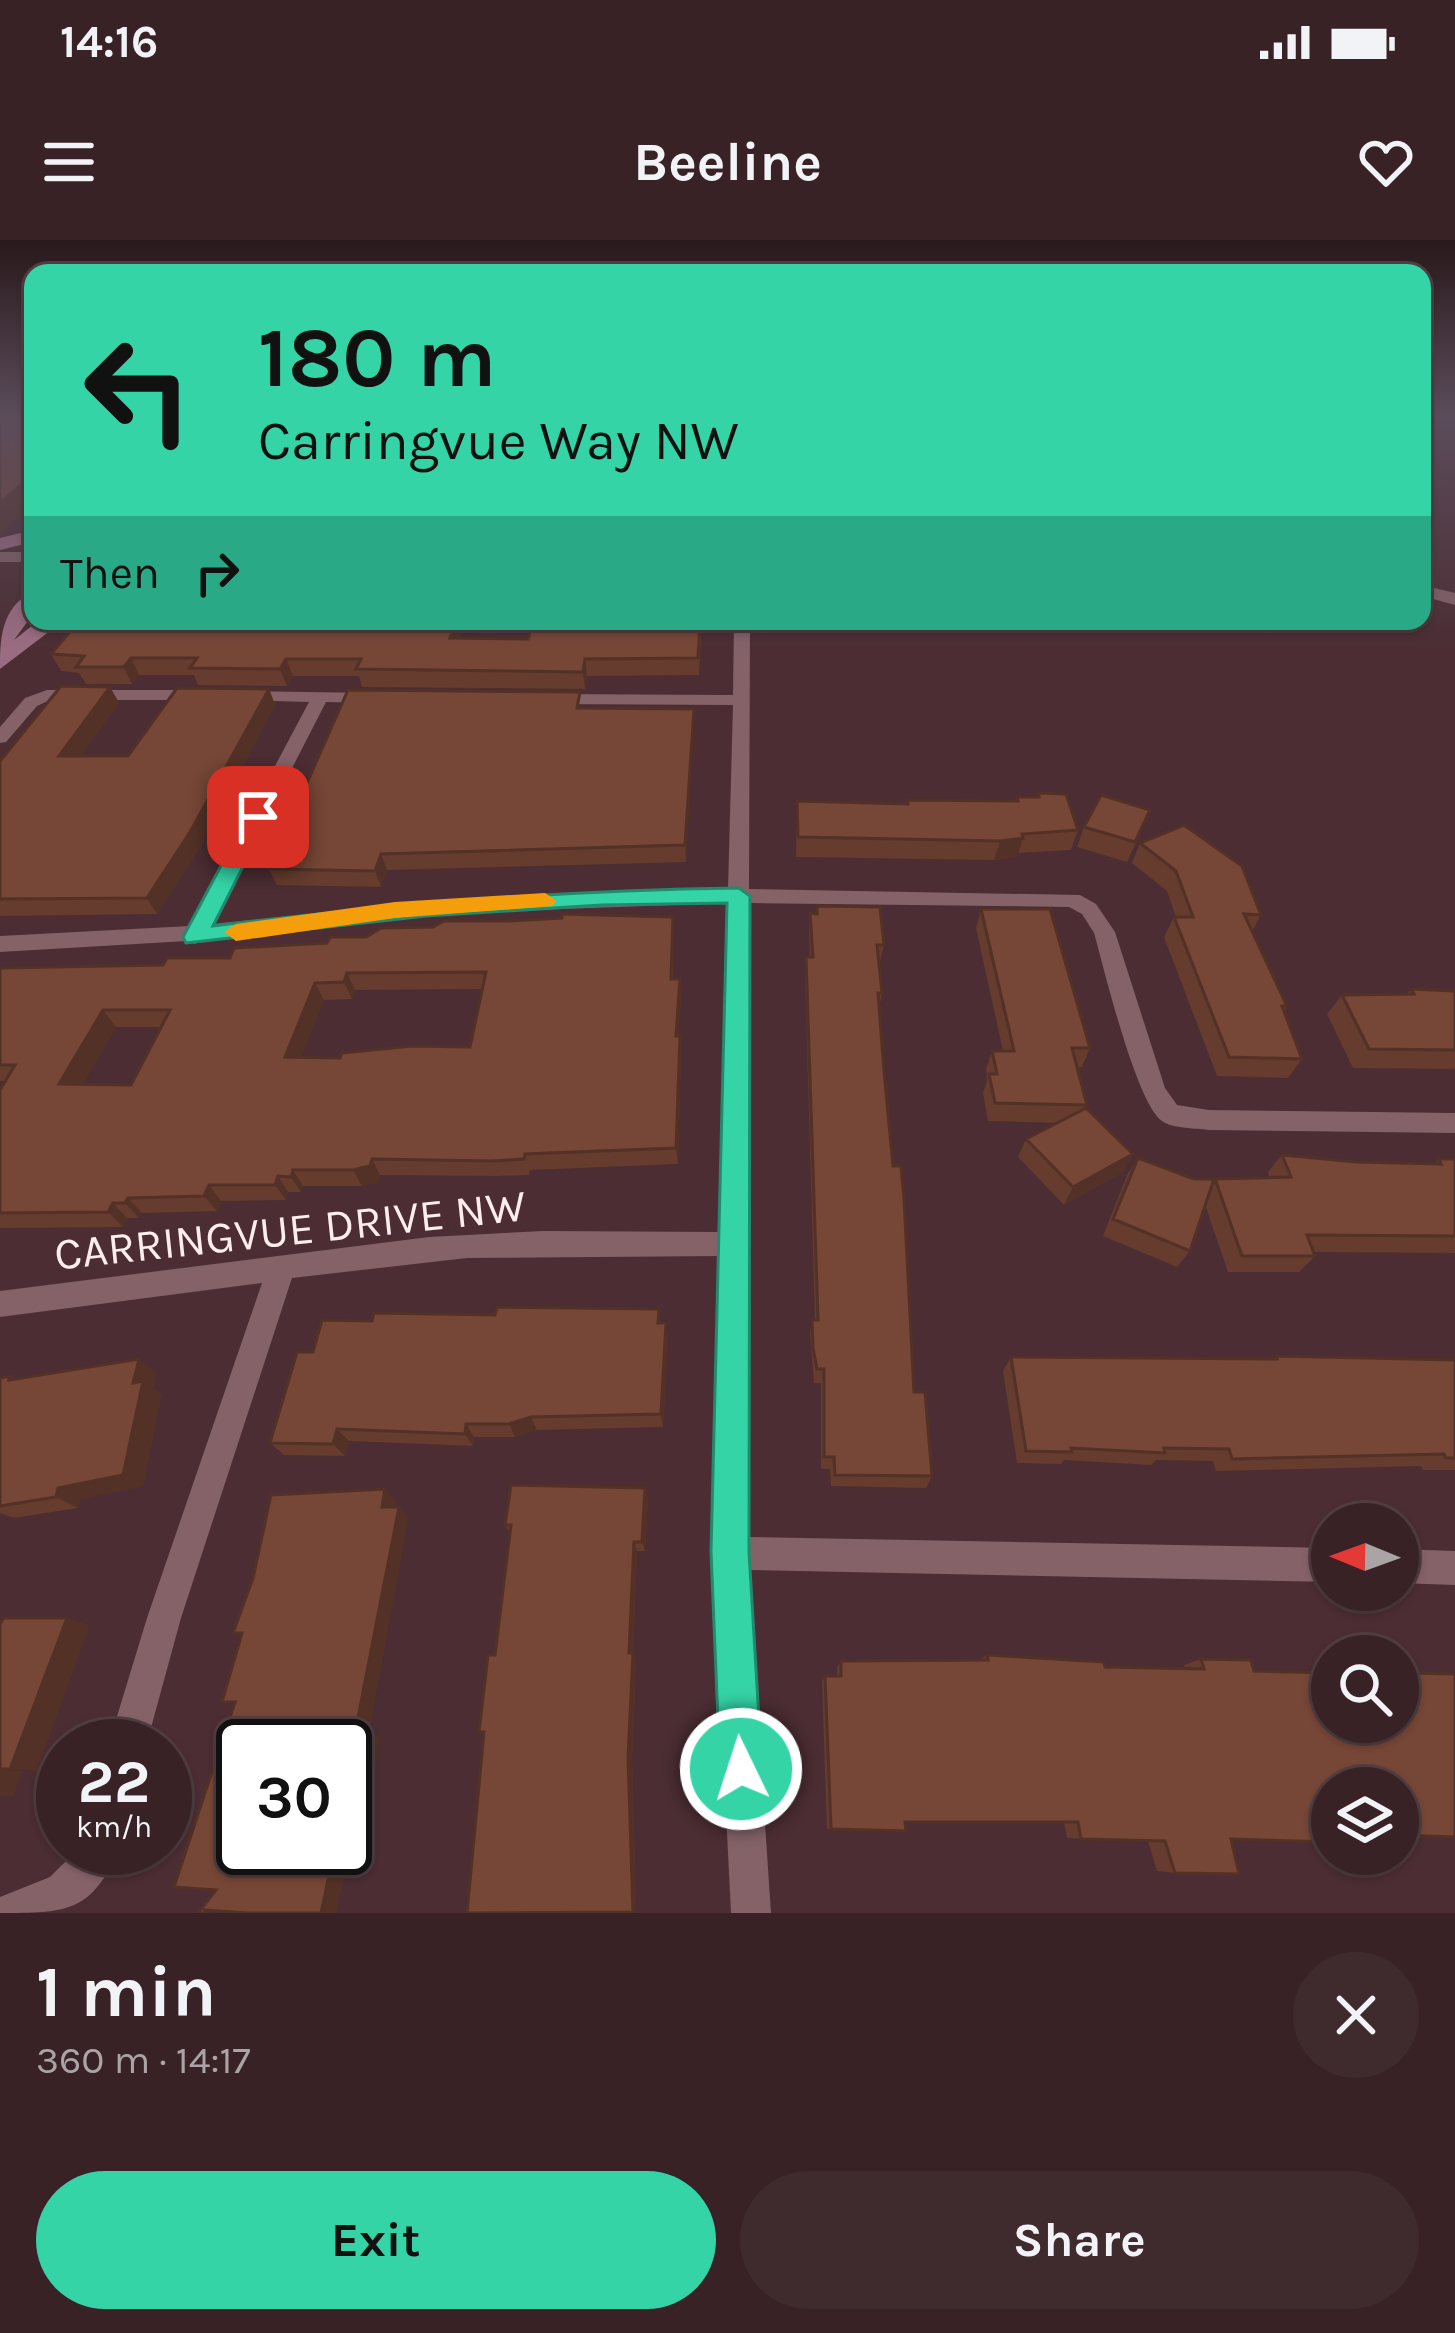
<!DOCTYPE html>
<meta charset="utf-8">
<style>
body{margin:0;font-family:Karla,sans-serif;background:#3f2a2e;color:#f1f3f6;height:100vh;display:flex;flex-direction:column;font-size:45px;white-space:nowrap}
*{box-sizing:border-box;margin:0}
p{font-size:39px;color:#aba4a7}
.icon{flex:none;width:66px;height:66px;fill:none;stroke:currentColor;stroke-width:2;stroke-linecap:round;stroke-linejoin:round}
.map{position:relative;height:1673px;overflow:hidden}
.panel{display:flex;flex-direction:column;background:#382226;flex:1}
.panel>*{flex:none}
.guide{position:absolute;left:24px;top:24px;width:1407px;height:366px;border-radius:24px;box-shadow:0 3px 9px #0004,0 0 0 3px #523f43;background:#34d4a7;color:#111;overflow:hidden}
.needle{width:78px;rotate:271deg}
.fabs{position:absolute;left:1311px;top:1263px;display:grid;gap:24px}
.fabs a{display:grid;place-items:center;width:108px;height:108px;border-radius:50%;background:#382226;box-shadow:0 3px 9px #0004,0 0 0 3px #523f43;font-size:60px}
.speed{position:absolute;left:36px;top:1479px;display:flex;gap:24px;font-size:60px;font-weight:700;text-align:center}
.speed>*{display:grid;place-content:center;width:156px;height:156px;border-radius:50%;background:#382226;box-shadow:0 3px 9px #0004,0 0 0 3px #523f43;line-height:1}
.speed small{font-size:30px;font-weight:400}
.speed .limit{border:6px solid #111;border-radius:18px;background:#fff;color:#111}
.pin{position:absolute;display:grid;place-items:center;width:102px;height:102px;color:#fff;margin:-51px;border-radius:24px;box-shadow:0 6px 18px #0006}
.me{position:absolute;width:132px;margin:-66px;rotate:356deg;stroke-linejoin:round;filter:drop-shadow(0 0 9px #0008)}
.turn{display:flex;align-items:center;gap:42px;height:252px;padding:0 36px;font-size:54px}
.turn .icon{width:156px;height:156px;stroke-width:2.5}
.turn b{display:block;font-size:84px;line-height:102px}
.then{display:flex;align-items:center;height:114px;padding:0 36px;background:#0003;gap:24px;font-size:45px}
.round{display:grid;place-items:center;flex:none;width:126px;height:126px;border-radius:63px;background:#3f2a2e}
.overview{display:flex;align-items:center;justify-content:space-between;height:204px;padding:0 36px}
h1{font-size:72px;font-weight:700;line-height:90px}
.action{display:flex;gap:24px;margin-top:auto;padding:24px 36px}
.action a{flex:1;height:138px;border-radius:72px;background:#34d4a7;color:#111;font-size:48px;font-weight:700;line-height:138px;text-align:center}
.action a+a{background:#3f2a2e;color:#f1f3f6}
.status{display:flex;justify-content:space-between;align-items:center;height:84px;padding:0 60px;background:#382226;direction:ltr}
.status svg{height:33px;fill:currentColor}
header{display:flex;justify-content:space-between;align-items:center;height:156px;padding:0 36px;background:#382226;font-size:54px;font-weight:700}
.map>svg:first-child{display:block}
.lines{fill:none;stroke-linecap:round;stroke-linejoin:round}
.minor{fill:#846268;fill-rule:evenodd}
.tertiary{fill:#846268;fill-rule:evenodd}
.secondary{fill:#9a6c82;fill-rule:evenodd}
.wall{fill:#653c2e;fill-rule:evenodd}
.shaded-wall{fill:#533126}
.building{fill:#764636;stroke:#533126;stroke-width:3;fill-rule:evenodd}
.route{fill:#34d4a7;stroke:#228a6d;stroke-width:3}
.slow{fill:#f59e0b}
.labels{text-anchor:middle;dominant-baseline:central;stroke-width:12;stroke-linejoin:round;paint-order:stroke}
.street-label{font-size:45px;fill:#feedf0;stroke:#4b2d33}
</style>
<div class="status"><b>14:16</b><svg viewBox="0 0 49 12"><path d="M0 12V9h3v3zM5 12V6h3v6zM10 12V3h3v9zM15 12V0h3v12zM26 1h20v11H26zM47 4h2v5h-2z"/></svg></div>
<header><svg class="icon" aria-label="menu" viewBox="0 0 24 24"><path d="M4 6h16M4 12h16M4 18h16"/></svg>Beeline<svg class="icon" aria-label="heart" viewBox="0 0 24 24"><path d="M12 20l-8-8c-3-5 5-10 8-4 3-6 11-1 8 4z"/></svg></header>
<div class="map">
<svg width="1455" height="1673" viewBox="0 0 1455 1673">
<rect width="100%" height="100%" fill="#4b2d33"/>
<g class="lines">
<!-- minor -->
<path class="minor" d="M734,381h16l-1,268 331,6 16,9 19,28 50,156 12,17 32,5 246,3v20l-246,-3c-13,-2 -36,-1 -47,-9 -26,-18 -58,-153 -68,-188l-12,-19 -13,-7 -320,-4 -2,634 585,11v34l-584,-12 23,343h-40l-18,-360 7,-297 -253,2 -175,20 -111,340 -35,128h-38l39,-128 115,-335 -262,34v-26l429,-54 114,-6 178,1 7,-329 -274,10 -250,26 -9,5 -8,-3 -187,11v-16l190,-10 119,-224 -73,-2v-8l6,-1 133,2 8,5 -8,5 -49,-1 -114,222 242,-25 274,-10 5,-184 -185,-1 -8,-5 8,-5 185,1z
M47,450h155l8,5 -8,5h-152l-13,6 -31,36 -6,1v-16l25,-29z
M1398,1309l57,2v34l-57,-2z
M79,1608h41c-29,65 -53,65 -120,65v-16l50,-20z"/>
<!-- tertiary -->
<path class="tertiary" d="M0,312h33v10h-33z
M1422,345l33,8v12l-33,-9z"/>
<!-- secondary -->
<path class="secondary" d="M33,290v12l-33,8v-12z
M33,352v22l-19,26 24,-19h25l-63,48c0,-27 0,-62 33,-77z"/>
</g>
<!-- wall -->
<path class="wall" d="M533,381h169l-3,54 -112,1 -2,13 -223,-2 -3,-11h-66l-6,10 -89,-1 -4,-10h-55l-7,9h-46l-7,-11 -18,-2 -10,-17 409,-16 68,1z
M110,447l9,16 -38,53h47l141,-67 6,16 -76,144 -42,65 -157,2v-155z
M582,468l112,1 -8,153 -299,8 -6,17 -104,-2 -8,-16z
M1038,553l40,37 -7,20 -53,3 -1,4 -23,3 -198,-3 1,-56 110,3 109,-3 1,-4h20z
M1084,587l58,3 -15,32 -50,-15z
M1140,603l121,72 -9,16 35,75 -3,6 18,47 -14,19 -71,-2 -53,-139 10,-20h2l-9,-26 -35,-28z
M817,666l67,39 -5,20 3,28 -3,15 35,384 18,84 -6,12 -95,-2 -1,-17h-9v-86h-7l-4,-49 2,-14h3l-10,-343 1,-20h4l-1,-24 1,-20h6z
M981,669l109,139 -8,19h-5l10,38 -2,4 48,45 -10,18 -59,33 -46,-48 8,-18 32,-16 -70,-2 -5,-28 4,-13 -1,-11 6,-18h11l-27,-123z
M673,677v62l8,18 -3,39 3,17 -3,111 -148,6 -1,5 -31,1 -118,-1 -2,7 -16,4h-59l-2,6h-13l-2,8 -65,1 -4,10 -75,2 -3,5h-12l-4,9 -123,1v-138l5,-9h-5v-113l163,-3 67,-7 203,-31 75,-6zM483,749l-13,58 -130,11 -39,-1 23,-57 28,-1 3,-9zM116,787h45l-30,58 -48,-1z
M1411,749l44,2v78l-102,-1 -26,-54 15,-19 64,-1z
M1282,915l75,7 77,2 5,-5h16v94l-142,-1 2,4 -16,16h-71l-23,-67 -15,46 -13,16 -74,-31 24,-61 11,-17 56,21h21l55,-1 -2,-6z
M666,1083l2,15 -5,89 -126,3 -22,7h-41l-1,9 -124,-5 -4,15 -61,-1 -14,-12 43,-91z
M1276,1116l179,4v110h-32l-2,-4 -205,5 -3,-10 -57,-1 -5,5 -87,-5 -3,4 -44,-1 -14,-92 8,-14 261,2z
M156,1133l-3,16 8,6 -18,91 -63,13 -2,9 -64,10 -14,-5v-135l11,-2 5,3z
M645,1248l3,11 -3,52h-8l-4,102 3,6 -4,101 4,149 -152,-175 -5,-2 16,-77 15,-122 -5,-8z
M987,1415l118,12 80,2 -1,-4 17,-6 53,12 144,165 -167,3 -56,34 -18,-2 -9,-30 -81,-3 -3,-16h-159l1,9 -79,-2 -5,-148 3,-5h12v-9l4,-6 138,-1z
M1339,1614h59l-32,7 -26,-1z"/>
<!-- shaded-wall -->
<path class="shaded-wall" d="M33,234v29l-33,31v-31z
M457,381h10l-13,34 -4,-17z
M131,418l8,17 -7,9 -8,-17z
M286,419l7,17 -6,10 -7,-17z
M585,419l2,17 -2,13 -2,-17z
M110,447l9,16 -49,69 -11,-16z
M269,449l6,16 -76,144 -42,65 -10,-16z
M694,469v16l-8,137 -1,-17z
M1023,598l-6,19 -23,3 6,-19z
M381,614l6,16 -6,17 -6,-16z
M347,733l8,17 -3,9 -8,-17z
M680,739l1,18 -4,56 -1,-17z
M315,743l9,17 -29,74 -10,-17z
M103,770l13,17 -42,73 -15,-16z
M680,796l1,17 -3,111 -2,-16z
M1133,914l-10,18 -59,33 9,-18z
M372,919l8,16 -2,7 -16,4 -9,-16z
M293,930l10,16 -2,6 -10,-15z
M278,936l10,16 -2,8 -11,-15z
M209,945l12,16 -4,10 -13,-15z
M128,958l14,15 -3,5 -14,-15z
M113,963l14,15 -4,9 -15,-15z
M666,1083l2,15 -5,89 -2,-13z
M139,1119l17,14 -3,16 8,6 -18,91 -63,13 -2,9 -22,-11 2,-9 75,-105z
M531,1177l6,13 -22,7 -6,-13z
M466,1184l8,13 -1,9 -8,-12z
M337,1189l12,12 -4,15 -12,-12z
M645,1248l3,11 -3,52 -3,-9z
M385,1249l11,11 -2,18 -12,-11z
M399,1267l10,10 -40,217 11,3 -22,137 -13,2 -9,37h-15z
M634,1302l3,9 -4,102 3,6 -4,101 4,149 -3,3 -5,-155 1,-104z
M67,1378l23,7 -53,146 -27,-2z
M0,1529l22,2 -8,25h-14z"/>
<!-- building -->
<path class="building" d="M0,176h33v58l-33,29z
M79,381h378l-7,17 78,1 5,-18h167l-2,37 -113,1 -2,13 -227,-3 5,-10h-75l-6,10 -90,-1 7,-10h-66l-7,9h-48l8,-11 -33,-2z
M61,446l49,1 -51,69h69l49,-68 92,1 -79,143 -43,66 -147,1v-138z
M348,450l232,2 -3,16 117,1 -9,136 -304,9 -6,17 -106,-2z
M1038,553l28,1 12,36 -56,4 1,4 -23,3 -202,-4 -1,-36 111,3v-4l110,1 -1,-4h22z
M1101,555l49,15 -15,32 -51,-15z
M1184,585l58,41 19,49 -17,-1 43,92h-5l20,53 -73,-2 -55,-140h19l-17,-46 -36,-28z
M817,666l63,1 4,38h-7l5,48h-4l6,78 9,95h8l3,33 10,193h11l7,84 -97,-1 -1,-18h-10v-88h-7l-4,-21 -1,-28h6l-12,-363h7l-3,-44 7,1z
M981,669h69l40,139h-18l15,57 -92,-2 -6,-29h8l-5,-23h22z
M562,674l111,3 -2,62h9l-4,57h4l-4,112 -151,6 -1,5 -32,2 -120,-2 -2,7 -17,4h-60l-2,7 -13,-1 -3,9h-66l-5,11 -76,2 -3,5h-12l-5,9 -108,1v-123l15,-25h-15v-97l163,-3 4,-7h63l4,-10 93,-5 3,-6h36l15,-9 52,-1 11,-6h64l54,-3zM486,732l-16,75 -58,-1 -70,7 -2,5 -55,-1 30,-74 29,-1 3,-9zM103,770h67l-39,75 -72,-1z
M1411,749l44,2v59l-86,-1 -27,-54 72,-1z
M1086,868l47,46 -60,33 -47,-48z
M1282,915l75,7 84,2 -2,-5h16v77l-148,-1 8,21h-73l-27,-77 76,-2z
M1138,918l56,21h20l-24,72 -77,-32z
M497,1067l162,2 -1,14h8l-5,91 -130,3 -22,7h-43l-1,10 -128,-5 -4,15 -63,-1 27,-91h16l9,-32 50,1 2,-8 121,2z
M1276,1116l179,4v98h-9l-2,-4 -212,5 -3,-10 -65,-1 1,5 -94,-5 1,4 -46,-1 -15,-94 266,2z
M139,1119l-6,24 10,-2 -20,94 -65,13 -2,9 -56,9v-128l11,-2 -2,4z
M511,1245l134,3 -3,54h-8l-5,111h4l-5,104 5,155 -166,1 17,-181h-5l9,-77h7l16,-130h-6z
M385,1249l-3,18h17l-44,226 11,1 -23,142 -14,-1 -8,38h-74l-42,-3 2,3h-9l18,-23 -42,-3 61,-185h-13l20,-69h-9l20,-55 18,-83zM243,1506h102v102h-102z
M4,1378h63l-57,151h-10v-145z
M987,1415l117,7 1,5 99,2 -3,-10 50,1 3,11 78,2v49h66v-54h9l2,5 46,1v163l-57,-2v-47h-66v54l-101,-3 8,35 -64,-1 -10,-32 -84,-2 -3,-17h-173l1,9 -75,-2 -6,-153h16v-15l147,-1z
M1398,1606l5,16 -37,-1 -3,-7h35z"/>
<!-- sky -->
<linearGradient id="sky" x2="0" y2="1"><stop stop-color="#29191c"/><stop offset="0.43" stop-color="#5b4c5b"/><stop offset="1" stop-color="#5b4c5b" stop-opacity="0"/></linearGradient>
<rect width="1455" height="410" fill="url(#sky)"/>
<!-- route -->
<path class="route" d="M258,571l10,6 -55,109c176,-22 347,-36 526,-38l11,8 -1,656 13,217 -6,15 -15,6 -15,-6 -6,-15 -9,-217 16,-649 -125,2 -176,11 -240,27 -3,-6 64,-120z"/>
<!-- slow -->
<path class="slow" d="M545,653l11,7 -3,6 -158,12 -159,23 -12,-9 12,-8 159,-22z"/>
<g class="labels">
<!-- street labels -->
<g class="street-label">
<text transform="translate(290 990) rotate(-6)">CARRINGVUE DRIVE NW</text>
</g>
</g>
</svg>
<div class="fabs">
<a><svg class="needle" viewBox="-14 -14 28 28"><path d="M0-13l5 13h-10z" fill="#e53935"/><path d="M0 13l5-13h-10z" fill="#aba4a7"/></svg></a>
<a><svg class="icon" aria-label="search" viewBox="0 0 24 24"><circle cx="10" cy="10" r="6"/><path d="M15 15l6 6"/></svg></a>
<a><svg class="icon" aria-label="layers" viewBox="0 0 24 24"><path d="M12 4l9 5-9 5-9-5zM3 14l9 5 9-5"/></svg></a>
</div>
<div class="speed"><div>22<small>km/h</small></div><div class="limit">30</div></div>
<div class="pin" style="left:258px;top:577px;background:#d93025"><svg class="icon" aria-label="arrive" viewBox="0 0 24 24"><path d="M6 21V4h12l-3 4 3 4H6"/></svg></div>
<svg class="me" style="left:741px;top:1529px" viewBox="-20 -20 40 40"><circle r="17" fill="#34d4a7" stroke="#fff" stroke-width="3"/><path d="M0-11L8 9 0 5-8 9z" fill="#fff"/></svg>
<div class="guide">
<div class="turn"><svg class="icon" aria-label="left" viewBox="0 0 24 24"><path d="M17 20v-9H6M10 6l-5 5 5 5"/></svg><div><b>180 m</b>Carringvue Way NW</div></div>
<div class="then">Then<svg class="icon" aria-label="right" viewBox="0 0 24 24"><path d="M7 20v-9h11M14 6l5 5-5 5"/></svg></div>
</div>
</div>
<section class="panel">
<div class="overview"><div><h1>1 min</h1><p>360 m · 14:17</p></div><a class="round"><svg class="icon" aria-label="close" viewBox="0 0 24 24"><path d="M6 6l12 12M18 6L6 18"/></svg></a></div>
<div class="action"><a>Exit</a><a>Share</a></div>
</section>
